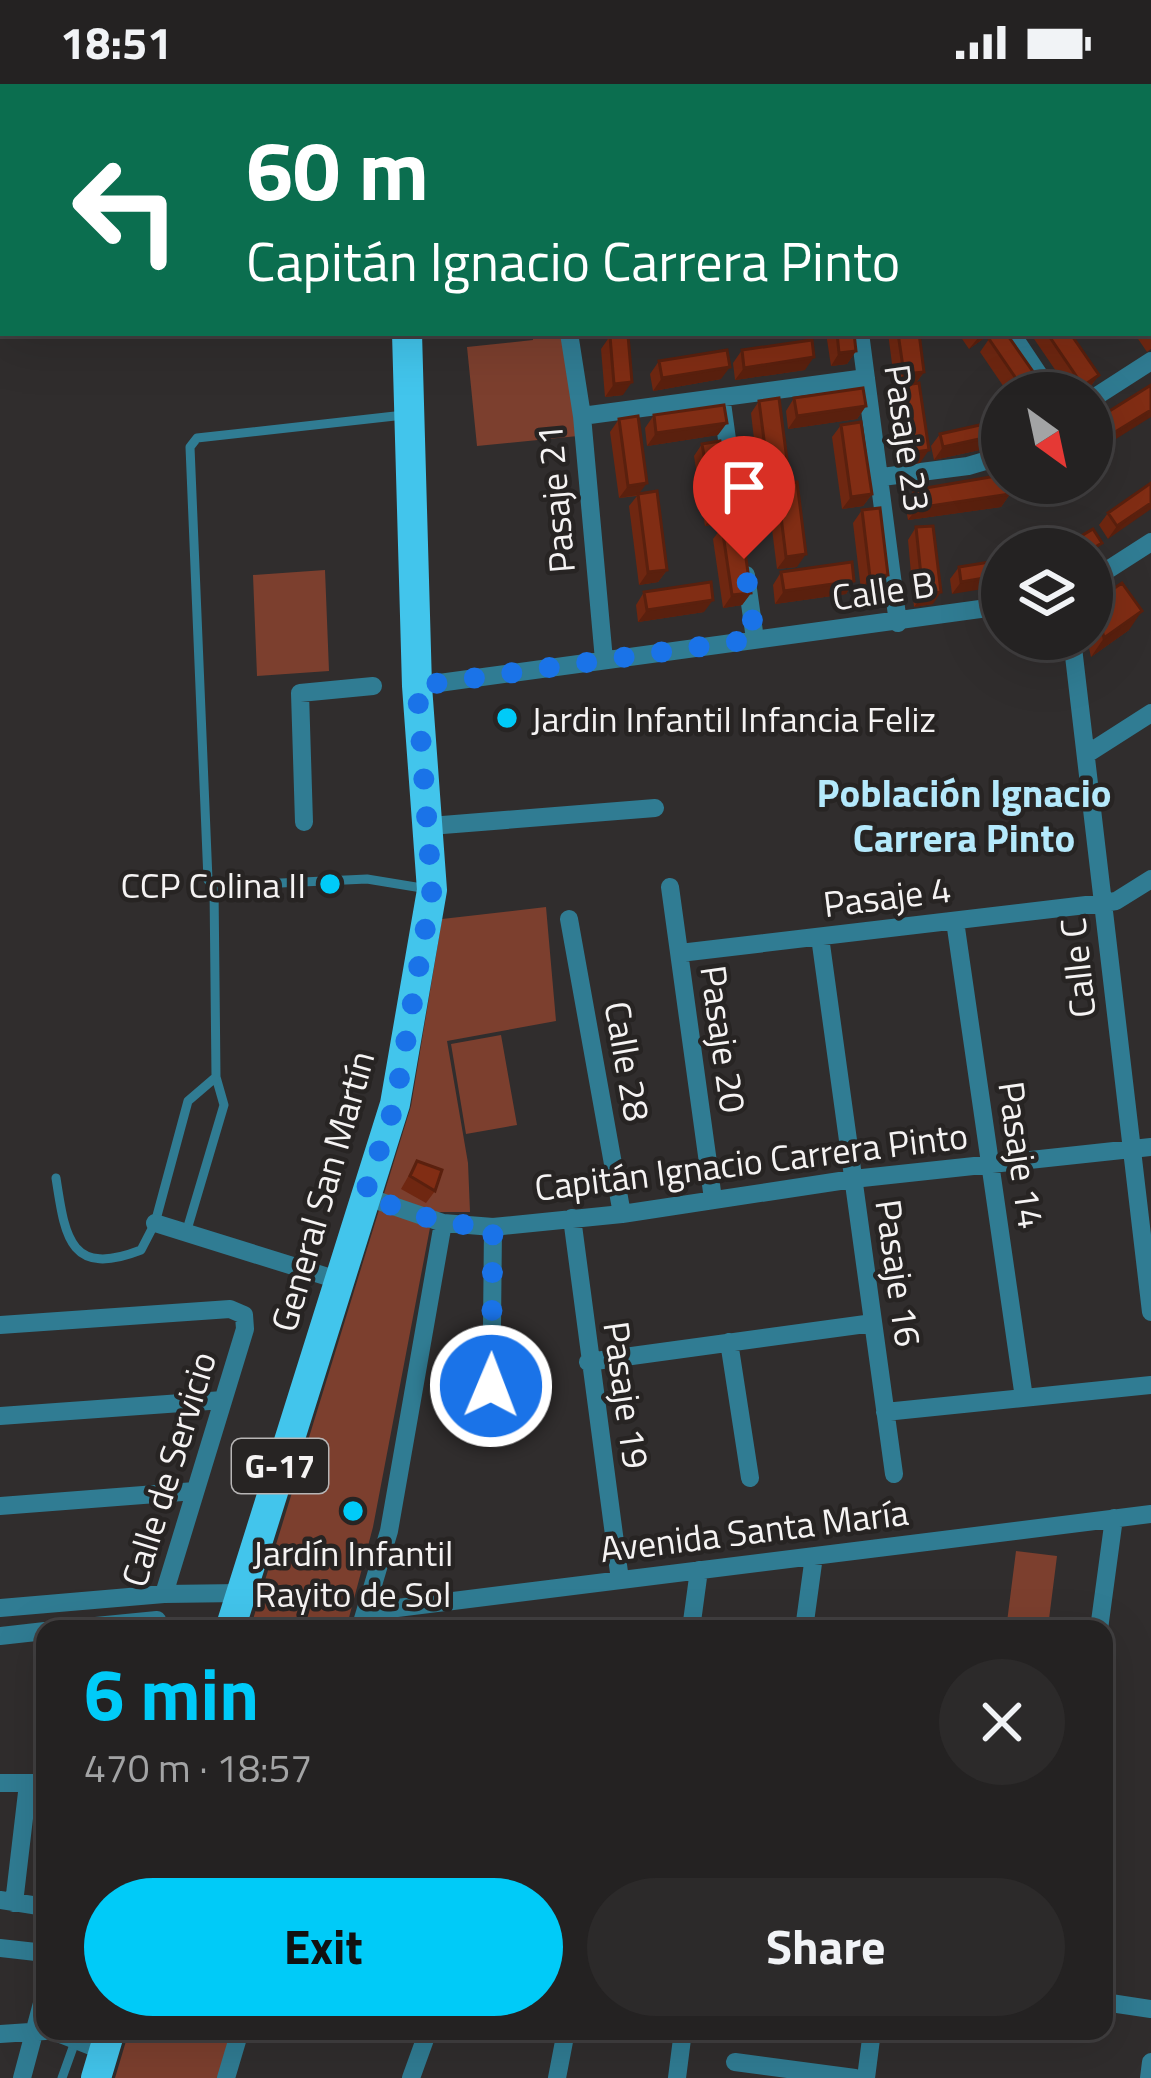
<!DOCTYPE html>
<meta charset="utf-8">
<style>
body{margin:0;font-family:"Titillium Web",sans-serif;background:#2c2a2a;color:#f1f3f6;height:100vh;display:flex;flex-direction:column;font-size:45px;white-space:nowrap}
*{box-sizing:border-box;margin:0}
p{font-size:39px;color:#a3a4a5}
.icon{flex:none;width:66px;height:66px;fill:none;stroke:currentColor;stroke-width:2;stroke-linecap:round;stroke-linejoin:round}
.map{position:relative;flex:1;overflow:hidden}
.panel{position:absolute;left:36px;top:1536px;width:1077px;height:420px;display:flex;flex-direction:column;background:#242222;border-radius:24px;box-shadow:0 12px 48px #0002,0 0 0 3px #413f40}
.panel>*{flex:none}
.banner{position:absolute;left:0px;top:0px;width:1152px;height:252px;box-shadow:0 12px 48px #0002,0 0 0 3px #413f40;background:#0b6e4f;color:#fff;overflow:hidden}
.needle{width:78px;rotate:147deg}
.tools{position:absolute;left:981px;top:288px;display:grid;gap:24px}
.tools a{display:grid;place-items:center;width:132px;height:132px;border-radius:50%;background:#242222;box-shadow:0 12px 48px #0002,0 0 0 3px #413f40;font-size:60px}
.pin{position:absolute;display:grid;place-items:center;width:102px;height:102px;color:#fff;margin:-123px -51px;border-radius:50% 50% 50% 0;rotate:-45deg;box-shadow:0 0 12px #0007}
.pin .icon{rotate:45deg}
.me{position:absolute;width:132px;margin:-66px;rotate:1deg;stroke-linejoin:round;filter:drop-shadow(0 0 9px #0008)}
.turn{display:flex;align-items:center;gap:42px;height:252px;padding:0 48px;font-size:54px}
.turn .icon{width:156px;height:156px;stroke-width:2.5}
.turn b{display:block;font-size:84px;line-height:102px}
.round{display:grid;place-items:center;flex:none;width:126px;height:126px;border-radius:63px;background:#2c2a2a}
.summary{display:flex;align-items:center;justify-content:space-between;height:204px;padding:0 48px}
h1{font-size:72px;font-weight:700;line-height:90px;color:#00cbf8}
.cta{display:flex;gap:24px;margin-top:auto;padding:24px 48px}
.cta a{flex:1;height:138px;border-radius:72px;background:#00cbf8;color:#111;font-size:48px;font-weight:700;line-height:138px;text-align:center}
.cta a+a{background:#2c2a2a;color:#f1f3f6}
.status{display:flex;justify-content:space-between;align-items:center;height:84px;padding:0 60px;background:#242222;direction:ltr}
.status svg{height:33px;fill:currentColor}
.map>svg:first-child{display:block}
.green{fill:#7c3f2e}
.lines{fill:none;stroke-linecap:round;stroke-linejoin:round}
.service{stroke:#307c93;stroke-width:9}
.minor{stroke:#307c93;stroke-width:18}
.secondary{stroke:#09a7cd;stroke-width:27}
.primary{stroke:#42c5ec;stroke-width:30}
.wall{fill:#6f2711}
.shaded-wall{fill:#5a200e}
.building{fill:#812d14;stroke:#5a200e;stroke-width:3}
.route{stroke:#1a73e8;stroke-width:21;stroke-dasharray:0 37.8}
.poi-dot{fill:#00cbf8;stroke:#272423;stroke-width:4.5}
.labels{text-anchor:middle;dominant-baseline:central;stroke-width:9;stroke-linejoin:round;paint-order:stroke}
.shield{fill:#272423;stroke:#b7b5b5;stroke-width:3}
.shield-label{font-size:33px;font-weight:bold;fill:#f5f3f3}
.street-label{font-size:36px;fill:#f5f3f3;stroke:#272423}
.poi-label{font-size:36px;fill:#f5f3f3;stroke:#272423;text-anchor:start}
.neighbourhood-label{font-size:39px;font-weight:bold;fill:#b4e9fc;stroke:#272423}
</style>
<div class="status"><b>18:51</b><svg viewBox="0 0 49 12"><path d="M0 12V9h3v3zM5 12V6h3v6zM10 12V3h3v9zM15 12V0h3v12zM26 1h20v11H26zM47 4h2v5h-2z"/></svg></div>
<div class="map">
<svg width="1151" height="1994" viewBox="0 0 1151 1994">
<rect width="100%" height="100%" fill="#302d2d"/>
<!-- green -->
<path class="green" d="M533,249h32l13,103 -101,10 -10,-99 66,-7z
M325,486l4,101 -72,5 -4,-101z
M546,823l10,114 -109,20 21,122 2,49h-37l-60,315 -27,102h-96l161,-523 31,-187z
M501,951l16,90 -51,9 -15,-90z
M1016,1467l41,5 -9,71 -41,-5z
M129,1947h106l-13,47h-107z"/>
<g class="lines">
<!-- service -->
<path class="service" d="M404,331l-207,23 -7,9 18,433 6,6 153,-7 61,10
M56,1094c9,58 13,100 85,72l14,-27 33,-122 28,-24 -2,-191
M186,1149l38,-128 -8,-28
M62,1994l14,-39"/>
<!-- minor -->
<path class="minor" d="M665,0v3
M1149,56l2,-2
M569,249l13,83 22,244
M860,249l38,290
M1011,249l40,60
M1092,315l59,-38
M722,319l20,145
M582,332l284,-38
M882,393l86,-11 34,-10
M746,491l9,64
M1092,496l59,-38
M1072,555l79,673
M417,602l585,-80
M1087,670l64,-41
M304,738l-4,-129 73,-7
M430,742l225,-18
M670,803l43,312
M569,835l53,295
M955,837l69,477
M820,853l74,537
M680,869l423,-50 13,-2 35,-22
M364,1112l79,27 50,4 129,-13 231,-35 298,-32
M572,1134l48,362
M155,1139l183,57
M0,1241l230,-16 14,6 1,14 -81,265
M729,1258l21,136
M588,1278l285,-39
M885,1328l266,-27
M0,1332l223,-16
M491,1341l2,-198
M0,1422l195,-15
M0,1524l164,-14 76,-1
M365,1528l786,-98
M65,1545l92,-9
M360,1545l29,-98 54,-308
M691,1545l8,-59
M804,1545l10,-73
M1099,1545l15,-111
M0,1552l45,-5
M0,1699h45
M0,1816l45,7
M14,1819l14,-119
M0,1864l45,5
M1104,1918l47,7
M53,1947l51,20
M0,1950l45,-3
M735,1978l120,16
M22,1994l23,-86
M226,1994l14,-47
M411,1994l17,-47
M557,1994l9,-47
M677,1994l6,-47
M866,1994l6,-47
M1149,1994l2,-16"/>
<!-- secondary -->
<path class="secondary" d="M1024,0l2,3
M1149,188l2,3"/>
<!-- primary -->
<path class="primary" d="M398,0v3
M230,1545l165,-525 37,-214 -15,-204 -10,-353
M96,1994l14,-47"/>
</g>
<!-- wall -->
<path class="wall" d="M199,0h134v3h-134z
M1149,213l2,3v49l-4,3 -13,-19h15z
M826,249h28l2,18 -9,13 -16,2z
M888,249h31l5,39 -8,11 4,80 -21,3 -10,-67 9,-12h-3z
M958,249h29l-4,6 -14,10z
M1030,249h40l29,42 -9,12 -8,6h-11z
M610,252l13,59 -18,2 -4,-48z
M989,255l59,54h-40l-28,-41z
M742,266l63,20 -70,10 -2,-17z
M659,277l62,18 -68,12 -3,-17z
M794,314l72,8 -9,13 -69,10 -2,-18z
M759,317l29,67 -9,13 -20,2 -8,-70z
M654,331l64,20 -71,11 -2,-18z
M619,335l21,75 27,76 -9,12 -19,3 -10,-79 8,-10 -18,2 -9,-66z
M1002,336v25l-68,15 -3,-14 9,-12z
M841,341l31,69 -9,12 -21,3 -10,-72z
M702,360l30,66 -9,13 -18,3 -11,-70z
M1018,399h25l-18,11z
M1151,399l-43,56 -9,-14 9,-12z
M777,400l20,83 -20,2 -9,-72z
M914,406l96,4 -9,13 -93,13 -3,-17z
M862,426l26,65 -8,13 -19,2 -8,-67z
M722,443l29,66 -9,12 -19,3 -10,-69z
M916,443l17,77 -19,3 -6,-67z
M1002,476l-50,34 -2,-15 9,-12z
M781,488l73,9 -8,13 -71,10 -2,-19z
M644,508l60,20 -66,10 -2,-17z
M1095,517l34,29 -38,27 -4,-18h5v-33z
M417,1077l18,30 -9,12 -25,-14z"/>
<!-- shaded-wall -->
<path class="shaded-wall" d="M982,249h5l-4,6 -14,10z
M856,267l-9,13 -16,2 8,-13z
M814,273l-9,13 -70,10 9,-12z
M730,283l-9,12 -68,12 9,-13z
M924,288l-9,12 -20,3 9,-13z
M1099,291l-9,12 -8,6h-4l5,-7z
M632,298l-9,13 -18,2 9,-13z
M866,322l-9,13 -69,10 9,-13z
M1151,326v7l-59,37 2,-9z
M727,339l-9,12 -71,11 9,-13z
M1002,350v11l-68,15 9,-13z
M929,366l-9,13 -21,3 9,-13z
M788,384l-9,13 -20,2 9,-12z
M647,399l-9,12 -19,3 9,-12z
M1033,399h10l-18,11z
M872,410l-9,12 -21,3 9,-12z
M1010,410l-9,13 -93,13 9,-12z
M1151,419v6l-43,30 9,-13z
M732,426l-9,13 -18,3 9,-13z
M806,470l-9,13 -20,2 9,-12z
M667,486l-9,12 -19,3 9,-13z
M888,491l-8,13 -19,2 9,-13z
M1002,491v11l-50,8 9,-12z
M854,497l-8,13 -71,10 9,-13z
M941,508l-8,12 -19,3 9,-12z
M751,509l-9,12 -19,3 9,-13z
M713,516l-9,12 -66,10 9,-12z
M1142,527l-13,19 -38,27 13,-19z"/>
<!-- building -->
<path class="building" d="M218,0h115v3h-115z
M1149,213l2,3v33l-2,-3z
M837,249h17l2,18 -17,2z
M898,249h21l5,39 -20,2z
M998,249h8l42,60h-22l-37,-54z
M1047,249h23l29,42 -16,11z
M628,251l4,47 -18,2 -4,-48z
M812,256l2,17 -70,11 -2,-18z
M727,266l3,17 -68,11 -3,-17z
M919,299l10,67 -21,3 -10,-67z
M1151,301v25l-57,35 -2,-3v-20z
M863,304l3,18 -69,10 -3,-18z
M779,314l9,70 -20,3 -9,-70z
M724,321l3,18 -71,10 -2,-18z
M638,332l9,67 -19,3 -9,-67z
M1002,336v14l-59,13 -3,-13z
M861,338l11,72 -21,3 -10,-72z
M720,357l12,69 -18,3 -12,-69z
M1002,391v8h6l2,11 -93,14 -3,-18z
M797,398l9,72 -20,3 -9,-73z
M1151,399v20l-34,23 -9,-13z
M657,407l10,79 -19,2 -10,-78z
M880,424l8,67 -18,2 -8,-67z
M741,440l10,69 -19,2 -10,-68z
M933,442l8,66 -18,3 -7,-68z
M1093,445l9,14 -10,6h-33z
M1002,476v15l-41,7 -2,-15z
M852,478l2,19 -70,10 -3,-19z
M711,498l2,18 -66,10 -3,-18z
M1122,499l20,28 -38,27 -9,-37z
M417,1077l25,9 -7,21 -25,-15z"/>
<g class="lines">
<!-- route -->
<path class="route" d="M491,1302l2,-159 -50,-4 -79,-27 31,-92 37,-214 -15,-204 338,-47 -11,-80"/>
</g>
<!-- markers -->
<g class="poi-dot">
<circle cx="507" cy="634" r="12"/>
<circle cx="330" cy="800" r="12"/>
<circle cx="353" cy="1427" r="12"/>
</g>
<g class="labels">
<!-- shield labels -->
<rect class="shield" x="232" y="1355" width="96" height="54" rx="9"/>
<g class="shield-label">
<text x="280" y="1382">G-17</text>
</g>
<!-- street labels -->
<g class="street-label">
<text transform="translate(908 354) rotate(82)">Pasaje 23</text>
<text transform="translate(555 415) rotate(-95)">Pasaje 21</text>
<text transform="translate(883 506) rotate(-8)">Calle B</text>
<text transform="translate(887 812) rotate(-7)">Pasaje 4</text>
<text transform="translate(1077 884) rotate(-96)">Calle C</text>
<text transform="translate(724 955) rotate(82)">Pasaje 20</text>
<text transform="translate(628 977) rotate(80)">Calle 28</text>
<text transform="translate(1022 1071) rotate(82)">Pasaje 14</text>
<text transform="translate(751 1077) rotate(-7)">Capitán Ignacio Carrera Pinto</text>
<text transform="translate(322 1107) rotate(-74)">General San Martín</text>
<text transform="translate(899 1189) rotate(82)">Pasaje 16</text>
<text transform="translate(627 1311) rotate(82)">Pasaje 19</text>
<text transform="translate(168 1385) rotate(-73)">Calle de Servicio</text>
<text transform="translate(754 1446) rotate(-7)">Avenida Santa María</text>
</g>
<!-- poi labels -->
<g class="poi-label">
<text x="531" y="634">Jardin Infantil Infancia Feliz</text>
<text x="306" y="800" text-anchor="end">CCP Colina II</text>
<text x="353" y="1468" text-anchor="middle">Jardín Infantil<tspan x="353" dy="41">Rayito de Sol</tspan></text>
</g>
<!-- neighbourhood labels -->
<g class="neighbourhood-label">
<text x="964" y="708">Población Ignacio<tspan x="964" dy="45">Carrera Pinto</tspan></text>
</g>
</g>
</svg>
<div class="tools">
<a><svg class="needle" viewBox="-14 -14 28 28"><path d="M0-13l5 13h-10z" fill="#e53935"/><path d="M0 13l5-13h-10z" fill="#a3a4a5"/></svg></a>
<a><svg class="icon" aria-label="layers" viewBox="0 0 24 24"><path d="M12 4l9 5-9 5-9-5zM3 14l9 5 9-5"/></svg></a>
</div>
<div class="pin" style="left:744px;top:475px;background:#d93025"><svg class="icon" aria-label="arrive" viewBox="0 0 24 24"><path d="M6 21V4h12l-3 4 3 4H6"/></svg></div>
<svg class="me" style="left:491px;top:1302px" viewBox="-20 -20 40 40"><circle r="17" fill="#1a73e8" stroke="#fff" stroke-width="3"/><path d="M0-11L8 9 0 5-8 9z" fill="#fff"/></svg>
<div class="banner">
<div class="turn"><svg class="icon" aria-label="left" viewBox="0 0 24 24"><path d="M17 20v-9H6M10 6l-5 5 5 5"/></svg><div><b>60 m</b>Capitán Ignacio Carrera Pinto</div></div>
</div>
<section class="panel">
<div class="summary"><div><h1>6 min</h1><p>470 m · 18:57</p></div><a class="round"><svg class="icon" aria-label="close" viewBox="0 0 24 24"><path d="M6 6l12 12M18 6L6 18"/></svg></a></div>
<div class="cta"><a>Exit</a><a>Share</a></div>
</section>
</div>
